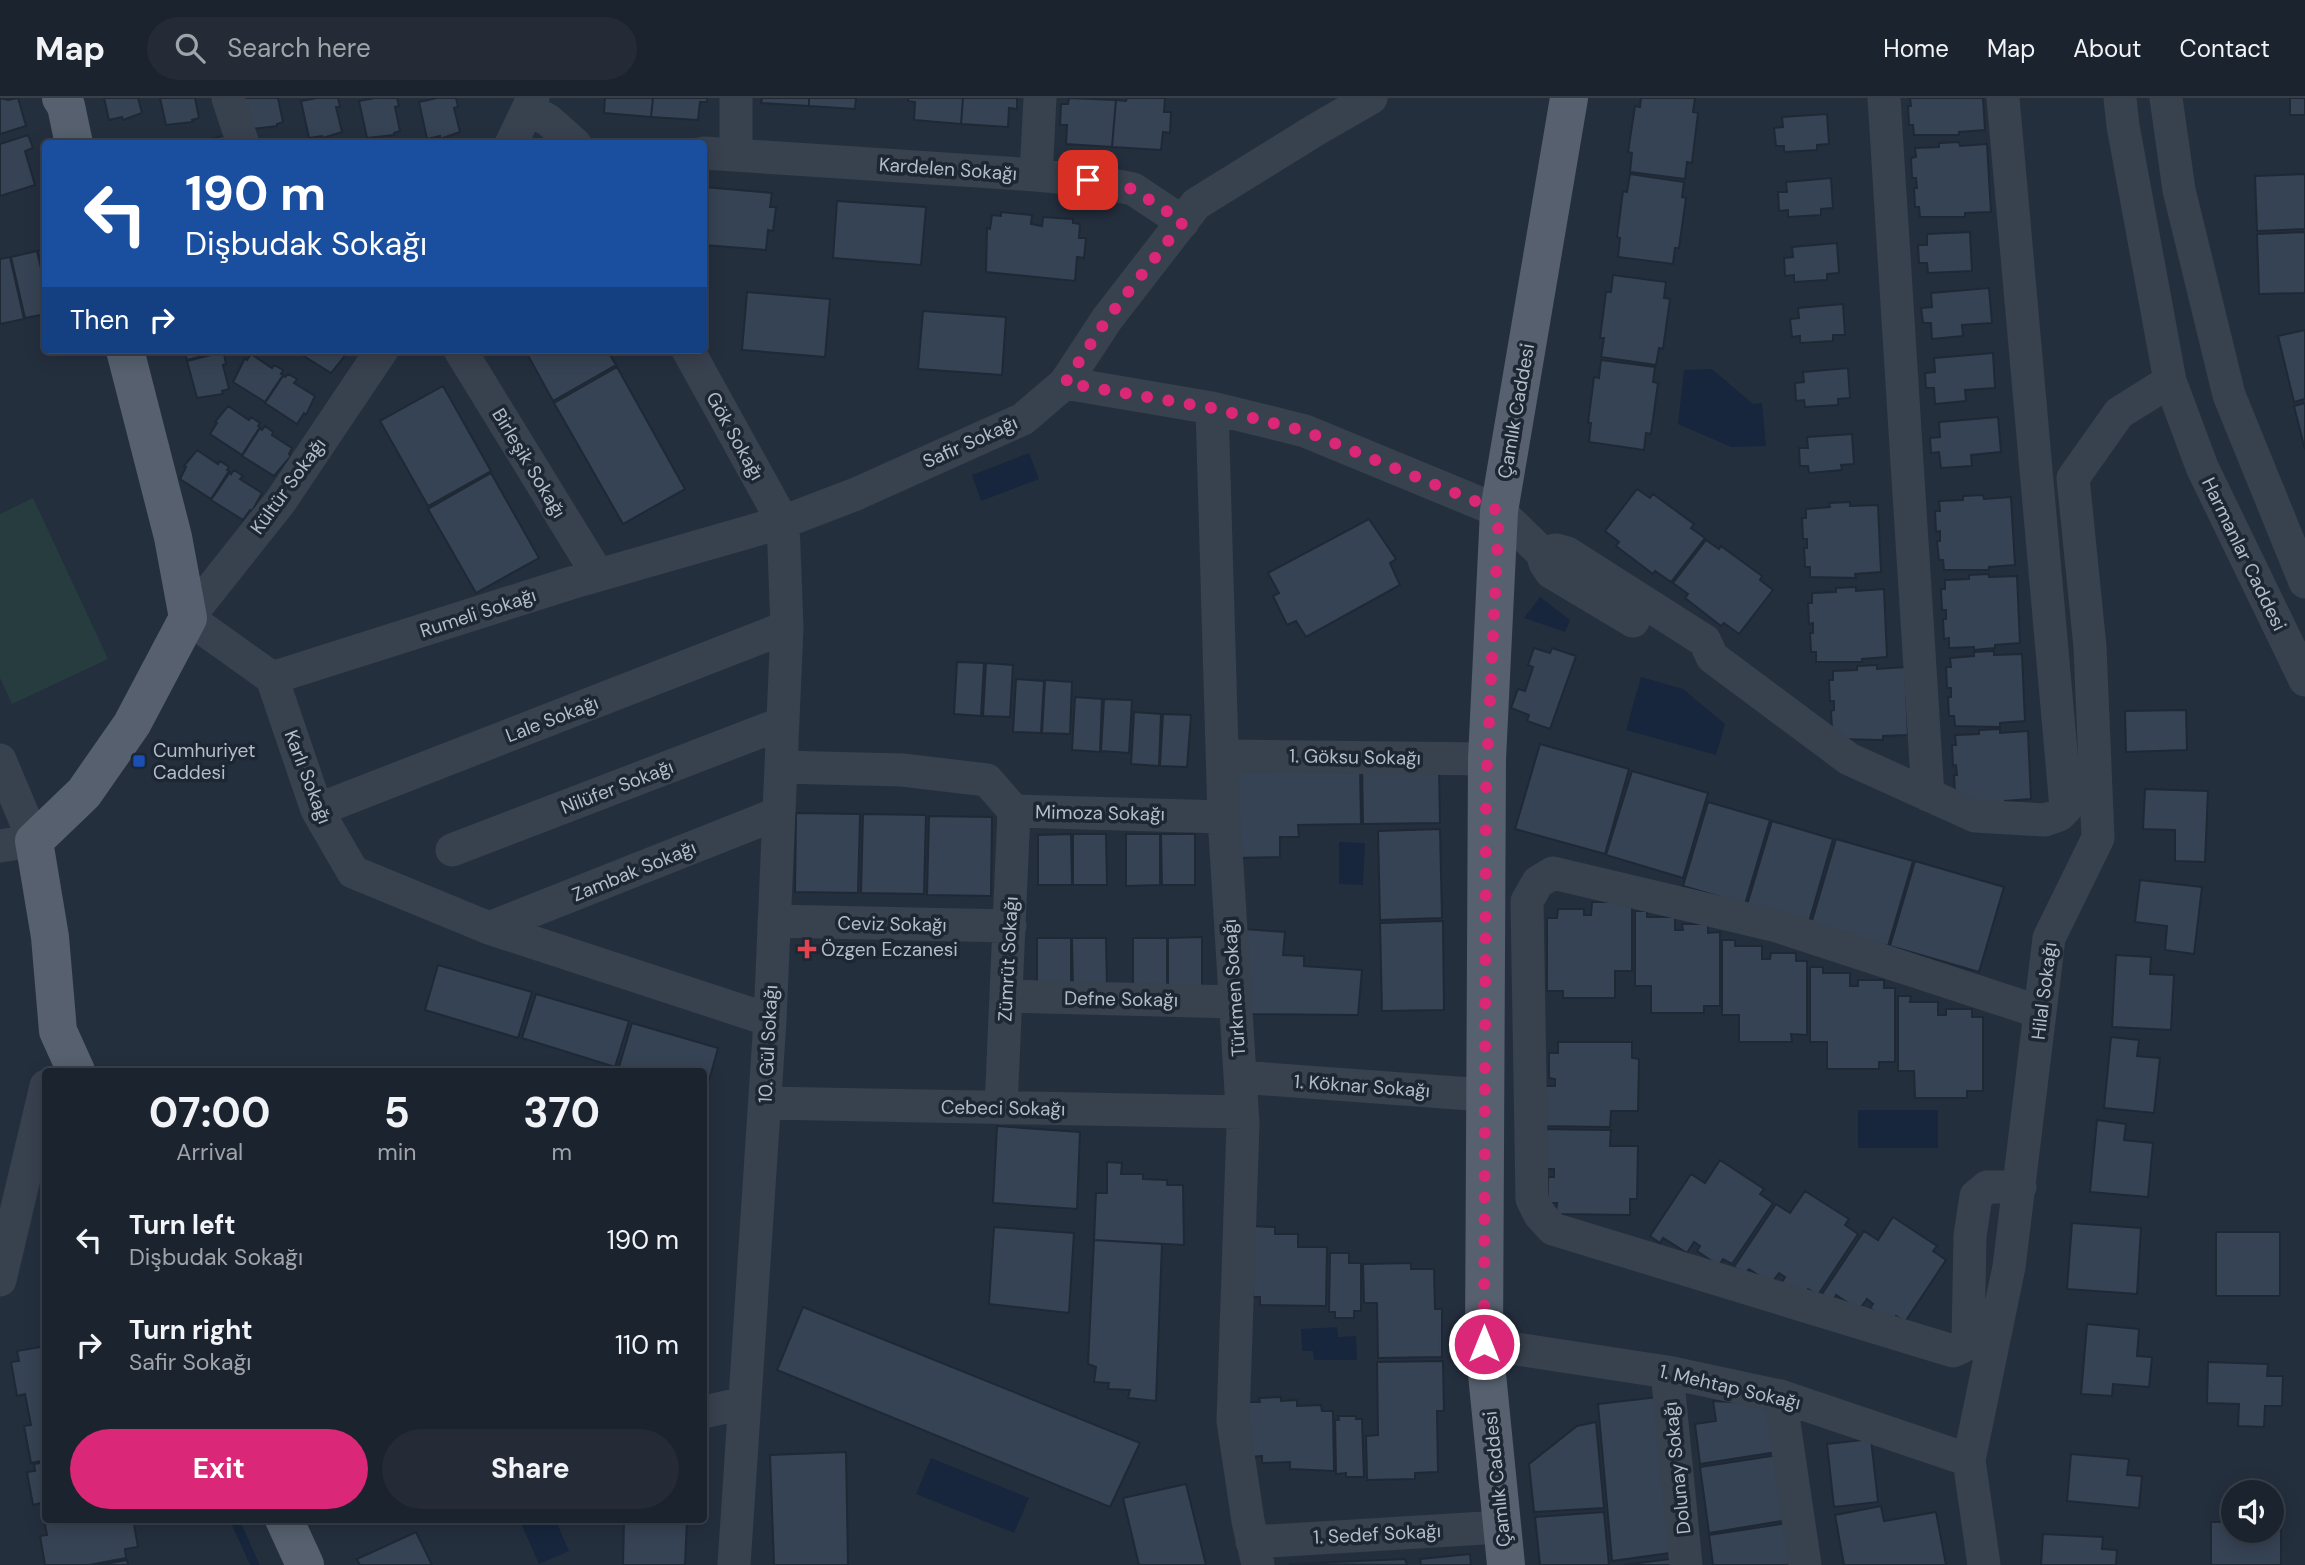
<!DOCTYPE html>
<meta charset="utf-8">
<style>
body{margin:0;font-family:"DM Sans",sans-serif;background:#242b36;color:#f1f3f6;height:100vh;display:flex;flex-direction:column;font-size:26px;white-space:nowrap}
*{box-sizing:border-box;margin:0}
p{font-size:23px;color:#a0a4aa}
.icon{flex:none;width:38px;height:38px;fill:none;stroke:currentColor;stroke-width:2;stroke-linecap:round;stroke-linejoin:round}
.map{position:relative;flex:1;overflow:hidden}
.drawer{position:absolute;left:42px;top:970px;width:665px;height:455px;display:flex;flex-direction:column;background:#1b232e;border-radius:7px;box-shadow:0 4px 18px #0003,0 0 0 2px #39404a}
.drawer>*{flex:none}
.hud{position:absolute;left:42px;top:42px;width:665px;height:214px;border-radius:7px;box-shadow:0 4px 18px #0003,0 0 0 2px #39404a;background:#1a4fa0;color:#fff;overflow:hidden}
.tools{position:absolute;left:2221px;top:1382px;display:grid;gap:14px}
.tools a{display:grid;place-items:center;width:63px;height:63px;border-radius:50%;background:#1b232e;box-shadow:0 4px 18px #0003,0 0 0 2px #39404a;font-size:35px}
.pin{position:absolute;display:grid;place-items:center;width:60px;height:60px;color:#fff;margin:-30px;border-radius:14px;box-shadow:0 4px 10px #0006}
.me{position:absolute;width:77px;margin:-38px;rotate:0deg;stroke-linejoin:round;filter:drop-shadow(0 0 5px #0008)}
.turn{display:flex;align-items:center;gap:24px;height:147px;padding:0 28px;font-size:32px}
.turn .icon{width:91px;height:91px;stroke-width:2.5}
.turn b{display:block;font-size:49px;line-height:60px}
.then{display:flex;align-items:center;height:66px;padding:0 28px;background:#0003;gap:14px;font-size:26px}
.eta{display:flex;justify-content:space-evenly;align-items:center;height:119px;text-align:center}
.eta b{font-size:42px;font-weight:700;line-height:49px}
.primary-button{display:flex;gap:14px;margin-top:auto;padding:14px 28px}
.primary-button a{flex:1;height:80px;border-radius:42px;background:#db2777;color:#fff;font-size:28px;font-weight:700;line-height:80px;text-align:center}
.primary-button a+a{background:#242b36;color:#f1f3f6}
ul{padding:0;list-style:none}
li{display:flex;align-items:center;gap:21px;height:105px;padding:0 28px}
li div{flex:1}
li b{display:block;font-size:26px}
li em{font-style:normal}
header{display:flex;align-items:center;gap:42px;box-sizing:border-box;height:98px;padding:0 35px;background:#1b232e;border-bottom:2px solid #39404a}
header strong{font-size:33px}
nav{display:flex;gap:38px;margin-inline-start:auto;font-size:24px}
.search{width:490px;height:63px;background:#242b36;display:flex;align-items:center;gap:18px;box-sizing:border-box;padding:0 24px;border-radius:38px;color:#a0a4aa;font-size:26px}
.map>svg:first-child{display:block}
.green{fill:#263c3f}
.water{fill:#17263c}
.lines{fill:none;stroke-linecap:round;stroke-linejoin:round}
.stream{stroke:#17263c;stroke-width:9}
.building{fill:#364354;stroke:#1f2835;stroke-width:2}
.minor{stroke:#38414e;stroke-width:33}
.major{stroke:#56606e;stroke-width:38}
.route{stroke:#db2777;stroke-width:12;stroke-dasharray:0 21.6}
.transit-dot{fill:#1a4fb4;stroke:#1d2633;stroke-width:2.5}
.health-dot{fill:#e0444e;stroke:#1d2633;stroke-width:2.5}
.labels{text-anchor:middle;dominant-baseline:central;stroke-width:7;stroke-linejoin:round;paint-order:stroke}
.street-label{font-size:19px;fill:#b4bcc9;stroke:#1d2633}
.poi-label{font-size:19px;fill:#b4bcc9;stroke:#1d2633;text-anchor:start}
</style>
<header>
<strong>Map</strong>
<div class="search"><svg class="icon" aria-label="search" viewBox="0 0 24 24"><circle cx="10" cy="10" r="6"/><path d="M15 15l6 6"/></svg>Search here</div>
<nav><a>Home</a><a>Map</a><a>About</a><a>Contact</a></nav>
</header>
<div class="map">
<svg width="2305" height="1467" viewBox="0 0 2305 1467">
<rect width="100%" height="100%" fill="#242f3e"/>
<!-- green -->
<path class="green" d="M33,400l75,161 -96,45 -12,-26v-164z"/>
<!-- water -->
<path class="water" d="M1712,271l41,35 9,-1 4,43 -35,1 -53,-23 6,-54z
M1029,355l10,26 -58,22 -9,-26z
M1540,499l30,23 -5,12 -41,-14z
M1641,579l42,12 42,35 -9,31 -90,-25z
M1339,744l26,1 -2,42 -24,-1z
M1858,1012h80v38h-80z
M1337,1229l1,10 18,-1 1,24h-43l-1,-9h-11l-1,-22z
M931,1360l98,40 -15,35 -98,-39z
M519,1421h36l14,32 -30,13z"/>
<g class="lines">
<!-- stream -->
<path class="stream" d="M234,1421l21,46"/>
</g>
<!-- building -->
<path class="building" d="M0,0l8,2 10,-2 8,28 -26,8z
M104,0h34l4,15 -19,7 -1,-3 -13,3z
M160,0h35l4,20 -7,2 1,2 -27,3z
M244,0h34l5,24 -6,2v2l-26,3z
M317,0h21l2,9h-4l6,25 -19,6 -1,-2 -13,2 -8,-37z
M375,0h22l2,8 -4,1 5,24 -6,2v2l-27,3 -8,-37z
M437,0h19l2,9 -4,1 6,24 -20,7v-3l-13,3 -8,-37z
M605,0h48l-2,19 -47,-4z
M653,0h54v4h-7l-2,18 -47,-3z
M762,0h47v8l-48,-3z
M809,0h47l-1,11 -46,-3z
M908,0h55l-2,26 -47,-4 1,-18 -7,-1z
M963,0h54v11l-8,-1 -1,19 -47,-3z
M1069,0l47,2 -4,47 -46,-3 1,-19h-7l1,-21h7z
M1127,0h38l-1,14h7l-1,21 -7,-1 -2,18 -49,-3 4,-47 10,1z
M1641,0h54l-2,14 5,1 -6,50 -5,-1 -2,17 -55,-7 2,-19 -4,-1 7,-46 5,1z
M1910,0h73l2,32 -26,2v3h-45l-1,-10h-4l-1,-19h3z
M2290,0h15v17h-15z
M1827,16l2,30 -12,1v5l-33,2v-6h-8l-2,-18 9,-1 -1,-10z
M28,37l5,13 -8,3 10,34 -35,11v-52z
M223,38l9,8h-31l10,-3 -1,-2z
M1959,44l1,4 27,-2 4,68 -26,1v4h-45l-1,-10h-4l-1,-19h3l-1,-10h-4l-1,-20 5,-1 -1,-9 24,-1v-4z
M1630,76l54,8 -2,15 4,1 -7,50h-4l-2,16 -55,-7 2,-19 -3,-1 6,-46 4,1z
M2305,76v55l-48,2 -2,-55z
M1831,80l2,30 -12,1v6l-33,2v-7l-9,1 -1,-19h9l-1,-10z
M704,89l68,6 -2,14h6l-3,24 -5,-1 -2,20 -62,-5z
M837,103l89,6 -5,58 -88,-7z
M1001,114l31,3 -1,9 11,2 1,-9 30,2v4l7,1 -1,14h7l-2,20 -7,-1 -2,24 -89,-9 1,-44 3,1 2,-14 9,1z
M1970,134l2,39 -44,2 -1,-10h-8l-1,-18h9v-11z
M2305,134v61l-46,1 -2,-60z
M1837,145l2,30 -12,1v6l-33,2v-7l-9,1 -1,-18 9,-1 -1,-10z
M46,151v37l-8,-35z
M37,153l9,39v24l-21,4 -14,-61z
M10,159l14,62 -24,5v-65z
M1613,177l53,7 -2,16 6,1 -7,50 -4,-1 -3,17 -55,-8 3,-19h-4l6,-46h5z
M1989,190l3,35 -30,2 1,11 -31,3 -1,-16h-8l-2,-15 11,-1 -1,-14z
M747,194l83,7 -5,58 -83,-7z
M1843,206l2,31h-12v6l-33,2v-7l-8,1 -2,-18 9,-1 -1,-10z
M923,213l83,6 -4,58 -84,-6z
M2305,232v69l-11,3 -16,-66z
M184,252h35v2l-32,8z
M301,252h45l1,3 -16,20 -32,-20z
M525,252h82l9,15 -63,36z
M219,255v2l5,-1 2,10 -3,1 6,24 -7,2 1,3 -26,4 -10,-37z
M1993,255l2,35 -30,2 1,11 -31,3 -1,-16h-8l-1,-15 10,-1 -1,-14z
M251,256l21,14 2,-3 9,5 -2,4 2,1 -18,27 -32,-20 12,-24 2,2z
M1601,262l54,7 -2,15 5,1 -7,51 -5,-1 -2,17 -55,-8 2,-19h-3l6,-46 5,1z
M617,269l68,122 -62,35 -69,-121z
M1848,270l2,30 -12,1v6l-33,2 -1,-7 -8,1 -1,-18 9,-1 -1,-10z
M288,276l9,5 -3,4 21,13 -9,19 -2,-2 -7,11 -32,-21 18,-27 2,1z
M443,288l48,85 -63,35 -48,-85z
M2305,305v47l-11,-44z
M228,308l21,14 2,-3 9,6 -2,3 2,1 -18,28 -32,-21 7,-11 -2,-1z
M1998,319l3,35 -30,3 1,11 -31,2 -2,-16 -8,1 -1,-15 10,-1 -1,-15z
M265,328l8,6 -1,3 20,13 -3,6 2,2 -17,20 -32,-20 18,-28 2,2z
M1852,336l2,30 -13,1 1,5 -33,3 -1,-7h-8l-1,-18h9l-1,-11z
M197,352l21,14 2,-3 9,6 -2,3 2,1 -18,28 -31,-20 6,-12 -2,-1z
M234,372l9,6 -3,3 22,14 -10,18 -2,-1 -7,10 -32,-20 19,-28 1,2z
M491,375l48,85 -63,35 -48,-84z
M1637,391l13,9 3,-4 41,30 -3,4 14,10 -34,44 -16,-11 -2,3 -37,-28 3,-4 -14,-11z
M1983,397l1,4 27,-2 4,68 -26,2v3h-45l-1,-10h-4l-2,-19h3v-10l-4,1 -1,-21h5l-1,-10 24,-1v-4z
M1850,404v4l28,-1 3,67 -26,2 1,4 -46,-1v-10h-5l-1,-19h3v-9h-4l-1,-21h4v-9l24,-2 -1,-4z
M1369,421l27,40 -6,4 10,22 -94,52 -10,-16 -9,4 -14,-29 6,-3 -11,-20z
M1706,442l13,9 2,-3 41,30 -2,4 13,10 -34,44 -15,-11 -3,3 -36,-28 3,-4 -15,-11z
M1989,476v3l28,-1 3,67 -25,2v3l-21,2v-3l-25,1v-10l-5,1 -1,-20h3v-9h-4l-1,-21h4v-9l24,-1v-4z
M1856,489v4l28,-2 3,68 -25,2v3h-46v-10h-5l-1,-19h3v-10l-4,1 -1,-21h4v-10l24,-1v-4z
M1534,550l16,5 2,-5 24,8 -26,73 -23,-8 2,-6 -18,-7 7,-19 7,2 8,-24 -5,-2z
M1994,553v4l28,-1 3,67 -25,2v4l-45,-1 -1,-10h-5l-1,-19h3v-9h-4l-1,-21h5l-1,-9 24,-2v-4z
M957,564l27,1 -3,53 -27,-2z
M986,565l27,2 -3,52 -27,-1z
M1877,567v4l28,-2 3,68 -25,1v4l-46,-1 -5,-9 -1,-19 3,-1v-9h-4l-1,-21h4v-9l24,-1v-4z
M1016,581l28,2 -3,52 -28,-1z
M1045,582l27,2 -2,52 -28,-1z
M1075,599l27,2 -2,53 -28,-2z
M1104,601l28,1 -3,53 -28,-2z
M2186,612l1,40 -61,2 -1,-41z
M1134,614l27,2 -2,52 -28,-2z
M1163,616l28,1 -4,52 -27,-1z
M2000,631v4l28,-2 3,68 -26,2v3h-45l-5,-10 -1,-19h3l-1,-10 -3,1 -1,-21h4l-1,-10 24,-1v-4z
M1540,646l89,25 -24,85 -90,-25z
M1439,667l1,58 -77,1 -1,-57z
M1360,669l1,57 -63,1 1,12h-19v20l-45,1 -1,-89z
M1632,673l76,22 -25,85 -77,-23z
M2145,691l63,2 -3,71 -30,-1v-31l-32,-1z
M1708,704l62,18 -25,84 -62,-18z
M796,715l64,1 -2,79 -63,-1z
M863,716l63,1 -2,79 -63,-1z
M929,718l63,1 -1,79 -64,-1z
M1772,723l61,18 -24,83 -62,-17z
M1440,731l2,89 -62,2 -2,-89z
M1071,736l1,51h-34v-50z
M1073,736h33l1,51h-34z
M1126,736h34v51l-34,1z
M1161,736h34v51h-33z
M1836,741l77,22 -25,85 -77,-22z
M1915,763l89,26 -25,85 -89,-26z
M2140,782l62,7 -8,67 -29,-4 2,-24 -32,-4z
M1632,797v76h-17v27h-52v-7h-16v-73h10l1,-9h26v6h7l1,-13h27z
M1635,813h12v6h28v13h8l-1,-6h26v9l12,-1v74h-16v7h-53v-27h-16z
M1443,823l1,89 -62,1 -2,-88z
M1243,831l42,3 -2,23 21,1v10l58,4 -4,45 -120,-1z
M1202,839v51l-34,1v-51z
M1037,840h34v51h-34z
M1072,840h34l1,50 -34,1z
M1133,840h34v51h-34z
M1722,842h13v6h27v13h8l1,-6h25v8h11v74l-16,-1 1,8h-53v-27h-17z
M2116,857l35,2 -1,17 24,1 -3,55 -59,-3z
M438,867l94,27 -14,46 -93,-28z
M1810,869h13v6h27v13h8v-6h26v8h11v74h-16v7h-52v-27h-17z
M536,896l93,27 -14,46 -93,-29z
M1898,898h13l-1,6h28v13h8v-6h26v8h11v74h-16v7h-52l-1,-27h-16z
M632,925l86,25 -14,51v-28h-73l-12,-4z
M2111,939l28,3 -2,16 23,2 -6,55 -50,-5z
M1558,944h74v16l7,1 -1,52h-27l-1,16 -75,-1 7,-40h13v-7l-6,-1v-25h9z
M2097,1022l29,4 -2,16 29,3 -5,54 -58,-5z
M997,1028l83,6 -3,77 -84,-6z
M1535,1031l76,1 -1,16h28l-1,53h-7v16l-74,-1 1,-11h-9v-26h6v-8h-13z
M1720,1062l44,29 -4,5 13,9 -41,61 -9,-5 -4,7 -22,-15 3,-5 -6,-4 -7,11 -24,-15 -3,5 -10,-7 41,-62 14,9z
M1107,1064l15,1 -1,11h22v5l24,1v5h16l1,60 -90,-5 2,-47h11z
M1805,1093l44,28 -4,6 13,9 -40,61 -10,-6 -5,7 -21,-14 3,-5 -6,-4 -8,11 -22,-15 -4,5 -11,-7 42,-63 14,9z
M1893,1119l44,29 -4,5 13,9 -41,62 -9,-6 -4,7 -22,-15 3,-4 -6,-5 -8,11 -23,-15 -3,6 -11,-7 42,-63 14,9z
M2072,1125l69,5 -4,66 -70,-5z
M1251,1128l24,1v7h23v13h29l-1,59 -66,-1v-8h-7z
M994,1129l80,6 -5,80 -80,-9z
M2216,1134h64v64h-64z
M1094,1142l68,4 -6,157 -28,-3 2,-8 -22,-1 1,-6 -15,-1 2,-15 -8,-3z
M1330,1155h19v10h12v48h-7v7h-19v-6h-6z
M1411,1165v6h23l1,40h7v48l-64,1 -1,-55h-13l-1,-39z
M803,1209l337,136 -30,64 -333,-137z
M2087,1226l52,5 -2,27 15,1 -3,30 -36,-3 -1,12 -31,-2z
M46,1248v114l-15,3 -7,-37 7,-1 -6,-31 -8,2 -6,-34 8,-1 -2,-10z
M1443,1263l1,50h-7l1,61 -23,1v6l-48,1 -1,-44 12,-1 -1,-73z
M2208,1264l60,2 -1,12h16l-1,30h-17l-1,21 -26,-1 1,-22 -32,-1z
M1281,1299v4l16,-1v6l24,-1 1,6h11l1,60 -44,-2v-7l-28,1v-7l-16,1 -1,-55h15l-1,-4z
M1658,1299l19,155 -65,9 -14,-157z
M1713,1303l57,3 7,48 -77,12 -5,-40 21,-3z
M1338,1318h18v3h6l2,58h-18v-4l-10,1 -1,-54h4z
M1596,1324l8,86 -70,4 -5,-48 48,-38z
M1871,1341l7,63 -44,5 -7,-63z
M846,1354l2,113h-74l-4,-110z
M2071,1356l58,5 -2,16 15,1 -3,32 -72,-7z
M1778,1357l10,65 -79,13 -9,-66z
M46,1364v57h87l5,28 -13,2 1,9 -37,7h-44l-5,-29 7,-1 -6,-32 -8,2 -6,-33 8,-1 -1,-7z
M1186,1386l20,81h-67l-16,-67z
M2229,1405l4,1v27h39v-9h9v43h-70v-43h18z
M1881,1408l3,15 52,-9 10,53h-102l-9,-50z
M1604,1414l5,53h-69l-5,-48z
M624,1421h63l-2,46h-62z
M1788,1425l7,42h-82l-4,-30z
M416,1434l16,33h-72l-3,-6z
M2043,1436l60,3 -1,12 15,1 -1,15h-75z
M1470,1456l1,11h-50l-1,-6z
M1677,1460l1,7h-54z
M1405,1461l2,6 -118,-1z
M127,1462l1,5h-29z"/>
<g class="lines">
<!-- minor -->
<path class="minor" d="M228,0l15,46
M1884,0l44,697
M2120,0l3,28 47,255 32,86 103,213
M2166,0l13,92 50,205 76,187
M529,12l19,10 27,24
M511,46l22,-46
M704,55l332,22 52,5 45,9 50,33
M736,57v-57
M1036,77l4,-77
M382,252l-102,152 -92,116 84,60 299,-95 212,-61 73,-28 167,-75 42,-36 42,-64 89,-115 121,-75 54,-31
M460,252l138,225
M688,252l95,172 4,105 -17,393 -36,545
M1065,285l147,25 93,23 194,80 43,42 3,10 6,9 82,49
M1212,310l12,409 19,307 -10,297 15,100 10,44
M1542,455l14,-3 11,3 138,88 7,16 137,102 126,57 70,4 14,-5 7,-7 -63,-710
M272,580l45,132 36,62 136,56 281,92
M1223,658l264,3
M0,662l34,81 -34,5
M781,669l121,3 85,10 27,31 210,6
M317,712l470,-183
M452,752l331,-127
M774,823l236,5
M489,830l290,-115
M1007,898l228,6
M1240,979l244,18
M765,1005l477,9
M1001,1010l13,-297
M2020,1089h-33l-11,9 -6,40 -2,104 -6,7 -9,4 -400,-122 -13,-14 -8,-16 -5,-298 11,-19 15,-9 224,53 263,86
M0,1182l46,-194
M1484,1246l183,28 113,24 189,64
M1667,1274l19,193
M1780,1298l25,169
M704,1314l40,-9
M1252,1444l249,-15
M1984,1467l-15,-105 40,-193 40,-329 49,-100 -8,-191 -17,-169 46,-65 51,-32"/>
<!-- major -->
<path class="major" d="M61,0l5,8 8,38
M76,973l-18,-40 -8,-94 -16,-96 50,-48 48,-69 56,-106 -15,-81 -48,-187
M284,1421l21,46
M1506,1467l-22,-221 3,-585 12,-248 70,-413"/>
</g>
<g class="lines">
<!-- route -->
<path class="route" d="M1088,82l45,9 50,33 -76,97 -42,64 147,25 93,23 194,80 -13,273 -2,560"/>
</g>
<!-- markers -->
<rect class="transit-dot" x="132" y="656" width="14" height="14" rx="3.5"/>
<path class="health-dot" d="M803.5 840.5h7v7h7v7h-7v7h-7v-7h-7v-7h7z"/>
<g class="labels">
<!-- street labels -->
<g class="street-label">
<text transform="translate(948 71) rotate(4)">Kardelen Sokağı</text>
<text transform="translate(1516 313) rotate(-80)">Çamlık Caddesi</text>
<text transform="translate(735 338) rotate(61)">Gök Sokağı</text>
<text transform="translate(970 344) rotate(-24)">Safir Sokağı</text>
<text transform="translate(529 365) rotate(59)">Birleşik Sokağı</text>
<text transform="translate(288 388) rotate(-54)">Kültür Sokağı</text>
<text transform="translate(2244 456) rotate(64)">Harmanlar Caddesi</text>
<text transform="translate(478 515) rotate(-18)">Rumeli Sokağı</text>
<text transform="translate(552 621) rotate(-21)">Lale Sokağı</text>
<text transform="translate(1355 659) rotate(1)">1. Göksu Sokağı</text>
<text transform="translate(308 679) rotate(69)">Karlı Sokağı</text>
<text transform="translate(617 689) rotate(-21)">Nilüfer Sokağı</text>
<text transform="translate(1100 715) rotate(1)">Mimoza Sokağı</text>
<text transform="translate(634 773) rotate(-22)">Zambak Sokağı</text>
<text transform="translate(892 826) rotate(1)">Ceviz Sokağı</text>
<text transform="translate(1008 861) rotate(-87)">Zümrüt Sokağı</text>
<text transform="translate(1234 890) rotate(-94)">Türkmen Sokağı</text>
<text transform="translate(2044 893) rotate(-83)">Hilal Sokağı</text>
<text transform="translate(1121 901) rotate(1)">Defne Sokağı</text>
<text transform="translate(768 946) rotate(-87)">10. Gül Sokağı</text>
<text transform="translate(1362 988) rotate(4)">1. Köknar Sokağı</text>
<text transform="translate(1003 1010) rotate(1)">Cebeci Sokağı</text>
<text transform="translate(1730 1289) rotate(13)">1. Mehtap Sokağı</text>
<text transform="translate(1677 1370) rotate(-96)">Dolunay Sokağı</text>
<text transform="translate(1497 1381) rotate(-96)">Çamlık Caddesi</text>
<text transform="translate(1377 1436) rotate(-3)">1. Sedef Sokağı</text>
</g>
<!-- poi labels -->
<g class="poi-label">
<text x="153" y="652">Cumhuriyet<tspan x="153" dy="22">Caddesi</tspan></text>
<text x="821" y="851">Özgen Eczanesi</text>
</g>
</g>
</svg>
<div class="tools">
<a><svg class="icon" aria-label="sound" viewBox="0 0 24 24"><path d="M4 9h4l5-4v14l-5-4H4zM17 9q2 3 0 6"/></svg></a>
</div>
<div class="pin" style="left:1088px;top:82px;background:#d93025"><svg class="icon" aria-label="arrive" viewBox="0 0 24 24"><path d="M6 21V4h12l-3 4 3 4H6"/></svg></div>
<svg class="me" style="left:1484px;top:1246px" viewBox="-20 -20 40 40"><circle r="17" fill="#db2777" stroke="#fff" stroke-width="3"/><path d="M0-11L8 9 0 5-8 9z" fill="#fff"/></svg>
<div class="hud">
<div class="turn"><svg class="icon" aria-label="left" viewBox="0 0 24 24"><path d="M17 20v-9H6M10 6l-5 5 5 5"/></svg><div><b>190 m</b>Dişbudak Sokağı</div></div>
<div class="then">Then<svg class="icon" aria-label="right" viewBox="0 0 24 24"><path d="M7 20v-9h11M14 6l5 5-5 5"/></svg></div>
</div>
<section class="drawer">
<div class="eta">
<div><b>07:00</b><p>Arrival</p></div>
<div><b>5</b><p>min</p></div>
<div><b>370</b><p>m</p></div>
</div>
<ul>
<li><svg class="icon" aria-label="left" viewBox="0 0 24 24"><path d="M17 20v-9H6M10 6l-5 5 5 5"/></svg><div><b>Turn left</b><p>Dişbudak Sokağı</p></div><em>190 m</em></li>
<li><svg class="icon" aria-label="right" viewBox="0 0 24 24"><path d="M7 20v-9h11M14 6l5 5-5 5"/></svg><div><b>Turn right</b><p>Safir Sokağı</p></div><em>110 m</em></li>
</ul>
<div class="primary-button"><a>Exit</a><a>Share</a></div>
</section>
</div>
